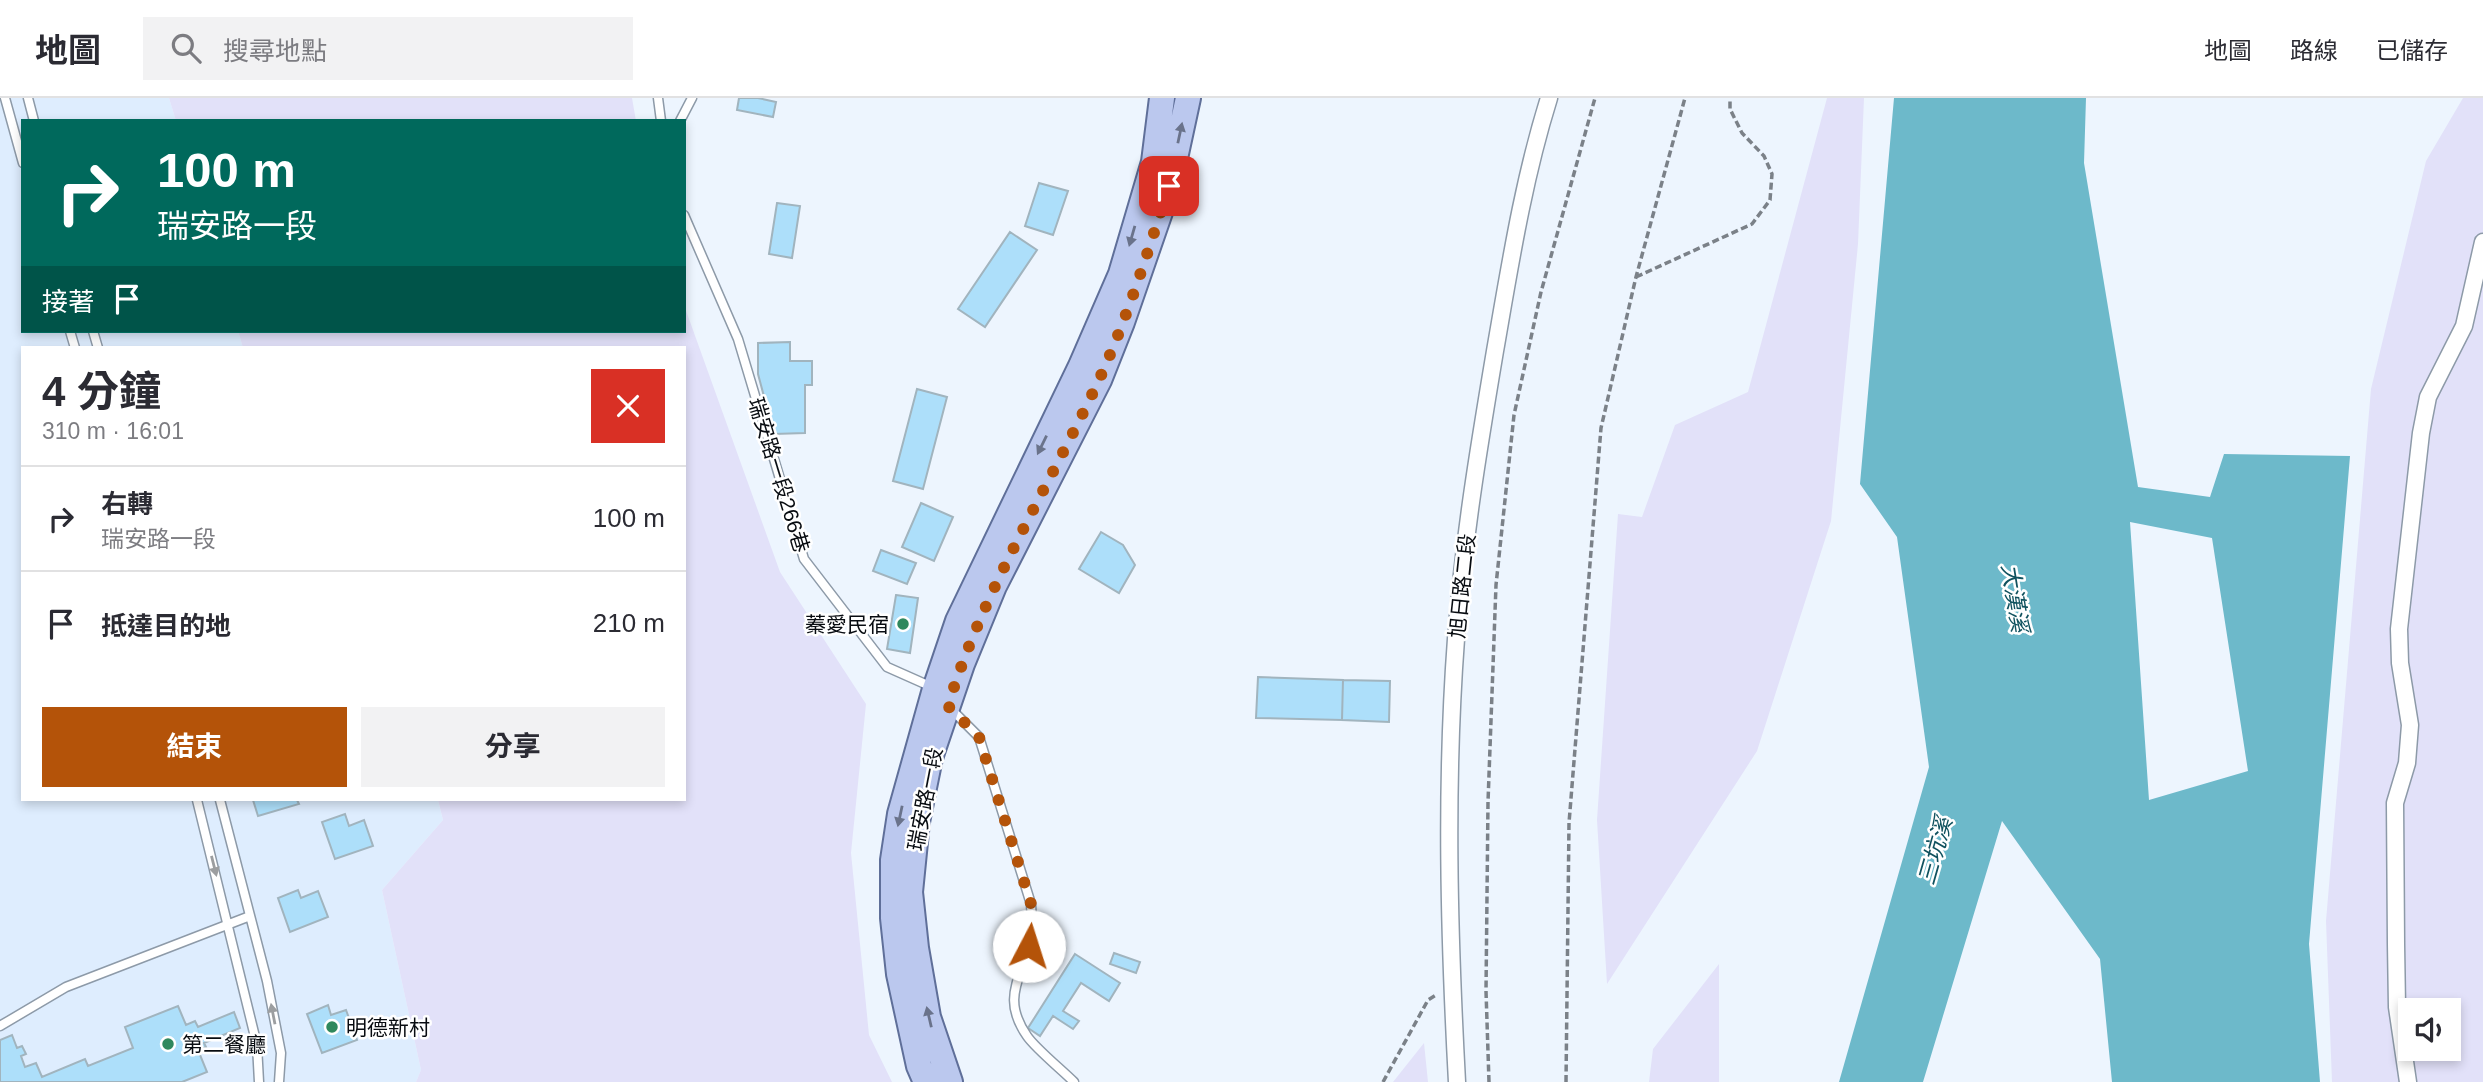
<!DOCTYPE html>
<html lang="zh-TW">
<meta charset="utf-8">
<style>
body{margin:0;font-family:Arial,"Noto Sans TC",sans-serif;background:#f2f2f3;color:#2b2b33;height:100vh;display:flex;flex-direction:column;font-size:26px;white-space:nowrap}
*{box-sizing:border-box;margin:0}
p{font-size:23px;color:#7c7c81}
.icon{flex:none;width:38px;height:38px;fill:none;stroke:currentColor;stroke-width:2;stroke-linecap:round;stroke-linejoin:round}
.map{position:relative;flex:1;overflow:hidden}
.side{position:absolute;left:21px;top:248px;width:665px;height:455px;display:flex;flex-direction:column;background:#fff;border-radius:0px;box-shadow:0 4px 10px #0003}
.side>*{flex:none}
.hud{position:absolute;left:21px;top:21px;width:665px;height:214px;border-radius:0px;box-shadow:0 4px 10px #0003;background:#00695c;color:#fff;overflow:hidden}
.fabs{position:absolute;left:2398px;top:900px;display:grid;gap:14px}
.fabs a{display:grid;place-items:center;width:63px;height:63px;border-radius:0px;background:#fff;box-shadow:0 4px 10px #0003;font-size:35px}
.pin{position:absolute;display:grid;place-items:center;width:60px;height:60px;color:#fff;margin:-30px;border-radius:14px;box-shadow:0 4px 10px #0006}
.me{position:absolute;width:77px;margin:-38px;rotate:5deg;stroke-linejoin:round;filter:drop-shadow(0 0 5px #0008)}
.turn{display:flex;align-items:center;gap:24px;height:147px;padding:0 21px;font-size:32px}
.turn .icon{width:91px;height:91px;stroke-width:2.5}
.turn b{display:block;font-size:49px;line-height:60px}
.then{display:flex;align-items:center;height:66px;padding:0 21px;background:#0003;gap:14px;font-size:26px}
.round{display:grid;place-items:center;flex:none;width:74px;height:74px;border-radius:0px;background:#f2f2f3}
.headline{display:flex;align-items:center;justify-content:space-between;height:119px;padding:0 21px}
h1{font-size:42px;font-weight:700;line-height:52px}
.button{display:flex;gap:14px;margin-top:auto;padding:14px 21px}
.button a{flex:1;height:80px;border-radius:0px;background:#b45309;color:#fff;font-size:28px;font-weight:700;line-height:80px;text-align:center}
.button a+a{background:#f2f2f3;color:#2b2b33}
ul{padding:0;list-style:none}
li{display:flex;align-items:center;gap:21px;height:105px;padding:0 21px;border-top:2px solid #e1e1e2}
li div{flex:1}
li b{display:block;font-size:26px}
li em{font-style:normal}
header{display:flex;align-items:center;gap:42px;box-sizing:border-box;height:98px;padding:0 35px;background:#fff;border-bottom:2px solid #e1e1e2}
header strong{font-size:33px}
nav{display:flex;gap:38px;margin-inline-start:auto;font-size:24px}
.search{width:490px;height:63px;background:#f2f2f3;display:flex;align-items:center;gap:18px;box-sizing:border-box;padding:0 24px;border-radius:0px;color:#7c7c81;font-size:26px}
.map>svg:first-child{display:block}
.built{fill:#deedfe}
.green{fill:#e2e1f9;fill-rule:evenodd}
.water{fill:#6db9ca;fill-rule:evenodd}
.building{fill:#addffa;stroke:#a1b4be;stroke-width:2}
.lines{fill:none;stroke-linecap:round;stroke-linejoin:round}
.service-casing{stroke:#8d9aa8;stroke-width:11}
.minor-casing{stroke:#8d9aa8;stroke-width:19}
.primary-casing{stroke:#5f6f99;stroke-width:28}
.path{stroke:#7b8188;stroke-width:3.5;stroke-dasharray:7 3.5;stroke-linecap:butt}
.service{stroke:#fff;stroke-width:8}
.minor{stroke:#fff;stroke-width:16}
.primary{stroke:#bbc8ee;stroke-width:24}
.oneway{fill:#6a738b}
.oneway2{fill:#9c9ea0}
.route{stroke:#b45309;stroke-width:12;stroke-dasharray:0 21.6}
.poi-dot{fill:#2f885d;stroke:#fff;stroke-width:2.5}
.labels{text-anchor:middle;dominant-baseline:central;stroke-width:5;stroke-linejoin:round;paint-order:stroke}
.street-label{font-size:21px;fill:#080c11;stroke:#fff}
.poi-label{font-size:21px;fill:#080c11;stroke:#fff;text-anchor:start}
.water-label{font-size:23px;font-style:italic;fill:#10525f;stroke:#fff}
</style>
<header>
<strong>地圖</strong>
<div class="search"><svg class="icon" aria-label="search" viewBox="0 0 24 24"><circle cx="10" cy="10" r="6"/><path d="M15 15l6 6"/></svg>搜尋地點</div>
<nav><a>地圖</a><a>路線</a><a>已儲存</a></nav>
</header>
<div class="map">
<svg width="2483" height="984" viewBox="0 0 2483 984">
<rect width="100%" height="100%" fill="#edf5fe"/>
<!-- built -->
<path class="built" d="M0,0h169l7,23h-153v210h215l5,17h-220v452h415l5,20 -61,70 39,180 -5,12h-416z"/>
<!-- green -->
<path class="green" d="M169,0h463l4,23h-460z
M1827,0h37l-6,146 -27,277 -74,230 -150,233 -10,-164 21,-306 24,3 33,-92 73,-33z
M2463,0h20v984h-151l-6,-161 45,-532 55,-228zM2410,912h38v38h-38z
M684,207l96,267 86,132 -15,149 18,182 23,47h-476l5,-12 -39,-180 61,-70 -5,-20h246v-452h-441l-5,-17h446z
M1719,866v118h-70l4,-33z
M1424,945l4,39h-35z"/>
<!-- water -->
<path class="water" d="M1894,0h192l-2,65 54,324 72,10 14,-43 126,2 -41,488 11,138h-208l-12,-123 -98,-138 -79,261h-84l90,-315 -32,-230 -37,-53zM2130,424l82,16 36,233 -99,29z"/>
<!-- building -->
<path class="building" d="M739,0h19l18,4 -3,15 -36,-7z
M1039,85l29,8 -15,44 -28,-9z
M777,105l23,3 -8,52 -23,-4z
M1010,134l27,18 -52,77 -27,-18z
M790,244v19h22v24h-7v48l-31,1 -16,-60v-31z
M917,291l30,8 -24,92 -30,-8z
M921,405l32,14 -19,44 -32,-14z
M1101,434l22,13 12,20 -16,28 -40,-24z
M881,452l35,13 -9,21 -34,-13z
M896,497l22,3 -8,55 -23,-4z
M1258,579l85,3 -1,40 -86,-2z
M1343,582l47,1 -1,41 -47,-2z
M253,702h44l2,4 -41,12z
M345,716l4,12 15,-6 9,26 -38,13 -13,-37z
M298,792l3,8 17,-7 10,26 -38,15 -12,-34z
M1114,855l26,9 -4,11 -26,-9z
M1075,856l45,29 -11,18 -28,-18 -18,28 16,10 -6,8 -20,-13 -13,20 -12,-8z
M328,907l3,10 15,-5 11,30 -35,13 -15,-39z
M178,908l8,19 9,-4 3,6 36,-15 6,16 -36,15 2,4 -8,3 9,22 -25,10h-182v-42l12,-5 5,13 5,-2 4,8 -5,2 4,11 11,-4 6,14 43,-18 3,7 45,-18 -8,-21z"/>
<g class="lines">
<defs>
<path id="service" d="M5,0l18,65
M28,0l6,23
M658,0l3,23
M680,23l12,-23
M684,117l54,124 66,220 83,108 45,20
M70,233l5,17
M93,233l5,17
M952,612l27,27 52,167c1,14 1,30 -3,44 -10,35 -25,53 -1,88 8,12 35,34 47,46
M197,702l60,245 2,37
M220,702l47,181 14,72 -2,29
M0,928l66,-39 184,-71"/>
<path id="minor" d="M1457,984c-8,-148 -12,-296 -1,-443 7,-97 23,-193 39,-288 15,-86 28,-170 54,-253
M2408,984l-11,-75 -1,-63 -1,-141 12,-40 3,-38 -10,-62 -1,-34 22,-196 7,-36 36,-71 19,-84"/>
<path id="primary" d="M926,984l-7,-16 -20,-92 -6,-56v-58l7,-46 35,-125 23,-68 123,-255 40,-92 33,-112 8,-64
M950,984l-22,-65 -12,-69 -6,-56 7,-70 13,-64 32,-94 32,-78 105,-206 23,-58 47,-136 19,-88"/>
</defs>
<!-- service casing -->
<use href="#service" class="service-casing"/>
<!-- minor casing -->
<use href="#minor" class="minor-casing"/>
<!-- primary casing -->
<use href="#primary" class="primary-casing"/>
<!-- path -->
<path class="path" d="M1636,179l116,-53 18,-24 2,-26 -8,-18 -22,-23 -12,-24v-11
M1383,984l45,-82 8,-5
M1489,984l-3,-91 2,-189 8,-217 18,-170 27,-123 54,-194
M1566,984l3,-259 32,-395 35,-151 49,-179"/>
<!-- service -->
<use href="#service" class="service"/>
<!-- minor -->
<use href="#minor" class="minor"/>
<!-- primary -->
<use href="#primary" class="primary"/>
</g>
<!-- one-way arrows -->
<defs><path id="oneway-solid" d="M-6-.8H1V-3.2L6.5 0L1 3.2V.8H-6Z" transform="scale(1.75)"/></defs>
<g class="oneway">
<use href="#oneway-solid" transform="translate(1180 35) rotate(-78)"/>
<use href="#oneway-solid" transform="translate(1132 138) rotate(106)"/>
<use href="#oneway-solid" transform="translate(1042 347) rotate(116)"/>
<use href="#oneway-solid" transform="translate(900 718) rotate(102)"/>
<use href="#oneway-solid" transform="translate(929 919) rotate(-103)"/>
</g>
<g class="oneway2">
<use href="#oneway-solid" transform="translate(214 768) rotate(76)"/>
<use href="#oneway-solid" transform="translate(273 916) rotate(-101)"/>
</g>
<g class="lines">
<!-- route -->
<path class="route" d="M1029,848l3,-27 -1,-15 -52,-167 -31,-31c35,-115 99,-216 150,-324 29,-63 50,-130 71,-196"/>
</g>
<!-- markers -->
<g class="poi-dot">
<circle cx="903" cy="526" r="7"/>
<circle cx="332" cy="929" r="7"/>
<circle cx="168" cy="946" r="7"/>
</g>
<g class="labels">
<!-- street labels -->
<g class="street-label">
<text transform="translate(779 377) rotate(73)">瑞安路一段266巷</text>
<text transform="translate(1462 488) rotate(-84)">旭日路二段</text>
<text transform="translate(925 701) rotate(-79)">瑞安路一段</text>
</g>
<!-- poi labels -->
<g class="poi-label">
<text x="889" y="526" text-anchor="end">蓁愛民宿</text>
<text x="346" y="929">明德新村</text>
<text x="182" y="946">第二餐廳</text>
</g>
<!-- water labels -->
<g class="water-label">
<text transform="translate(2015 500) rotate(81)">大漢溪</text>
<text transform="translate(1935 753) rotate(-74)">三坑溪</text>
</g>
</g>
</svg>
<div class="fabs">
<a><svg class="icon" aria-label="sound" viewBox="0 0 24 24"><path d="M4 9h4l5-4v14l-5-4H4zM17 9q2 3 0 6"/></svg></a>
</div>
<div class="pin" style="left:1169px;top:88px;background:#d93025"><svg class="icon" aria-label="arrive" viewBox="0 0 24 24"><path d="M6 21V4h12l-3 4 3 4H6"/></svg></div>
<svg class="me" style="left:1029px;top:848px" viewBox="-20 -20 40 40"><circle r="19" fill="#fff"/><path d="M0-13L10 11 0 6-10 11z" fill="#b45309"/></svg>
<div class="hud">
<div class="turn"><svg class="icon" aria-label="right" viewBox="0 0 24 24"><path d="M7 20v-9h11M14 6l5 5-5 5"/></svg><div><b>100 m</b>瑞安路一段</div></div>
<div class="then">接著<svg class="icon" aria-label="arrive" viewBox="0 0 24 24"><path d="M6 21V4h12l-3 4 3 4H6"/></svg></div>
</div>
<section class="side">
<div class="headline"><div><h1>4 分鐘</h1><p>310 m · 16:01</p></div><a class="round" style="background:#d93025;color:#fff"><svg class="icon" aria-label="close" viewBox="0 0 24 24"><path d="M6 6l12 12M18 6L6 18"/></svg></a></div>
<ul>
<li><svg class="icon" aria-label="right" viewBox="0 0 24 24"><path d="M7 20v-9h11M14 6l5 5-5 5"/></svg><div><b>右轉</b><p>瑞安路一段</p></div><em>100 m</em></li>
<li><svg class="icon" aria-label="arrive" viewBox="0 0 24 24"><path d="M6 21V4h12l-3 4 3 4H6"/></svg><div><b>抵達目的地</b></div><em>210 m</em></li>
</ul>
<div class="button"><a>結束</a><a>分享</a></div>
</section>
</div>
